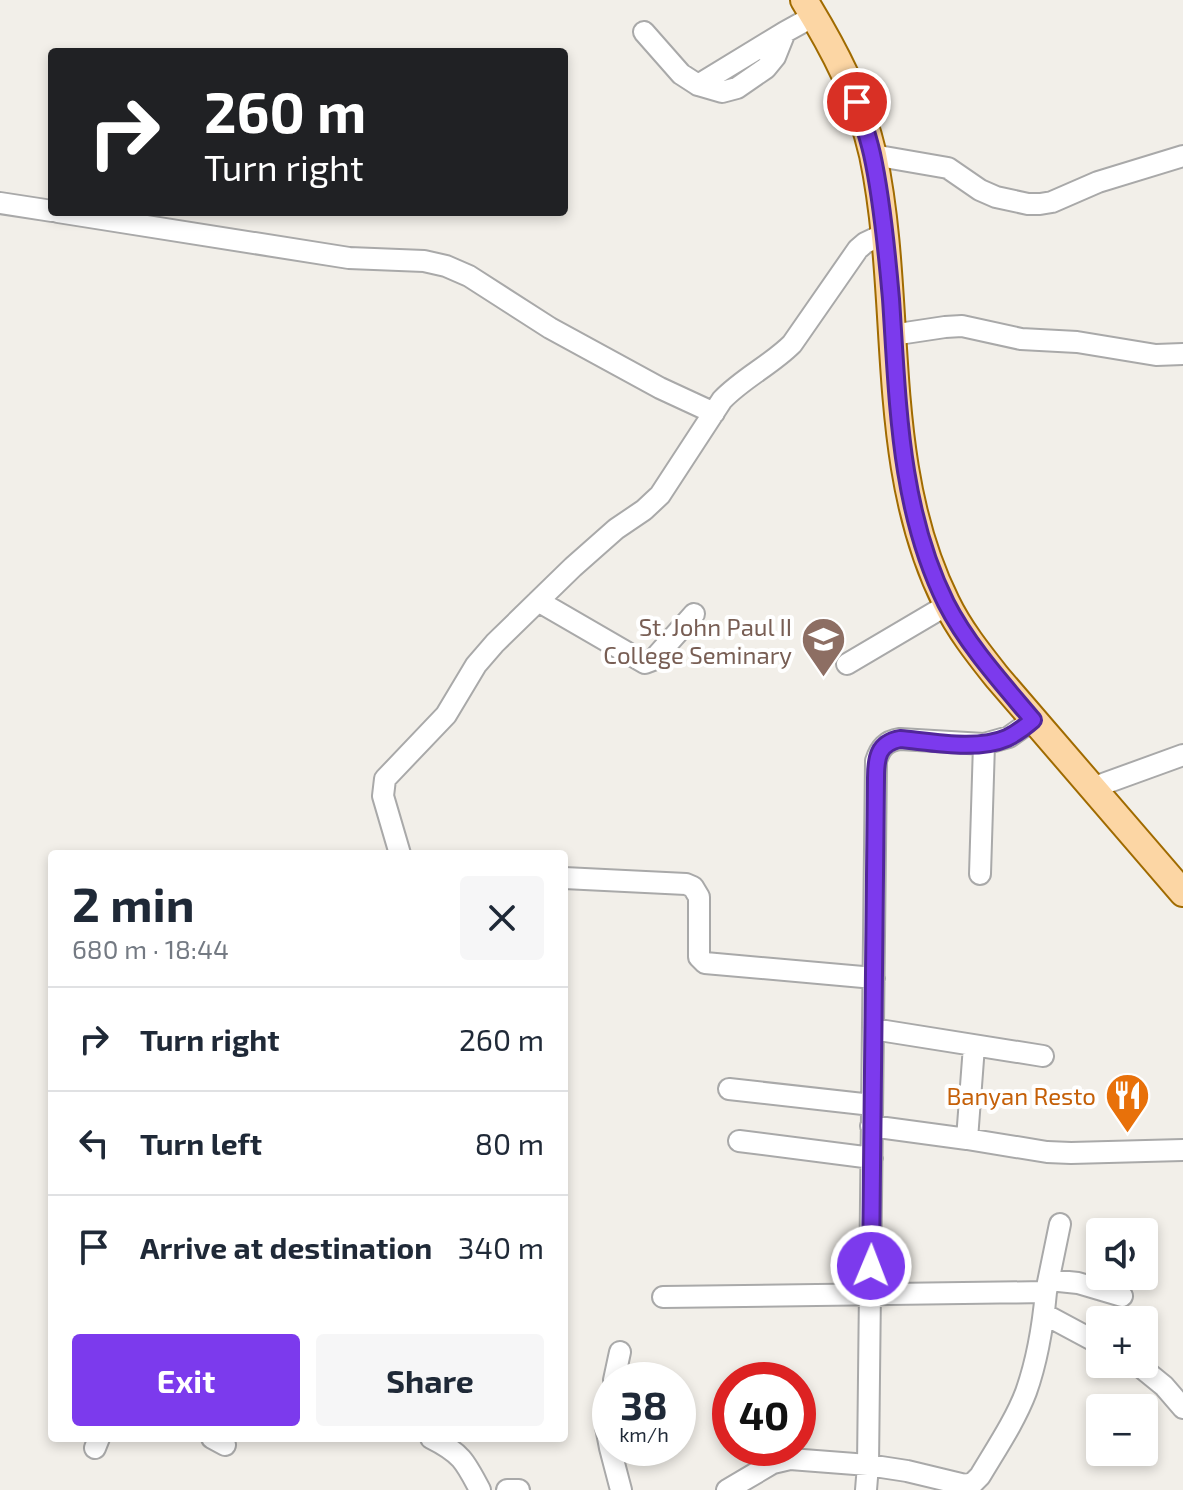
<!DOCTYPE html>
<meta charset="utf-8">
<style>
body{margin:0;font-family:"Exo 2",sans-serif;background:#f6f6f7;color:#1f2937;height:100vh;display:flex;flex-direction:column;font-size:30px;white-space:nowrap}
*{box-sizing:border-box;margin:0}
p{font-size:26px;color:#747a83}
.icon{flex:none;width:44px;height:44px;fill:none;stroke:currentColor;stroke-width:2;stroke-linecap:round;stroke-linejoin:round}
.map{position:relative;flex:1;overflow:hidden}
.details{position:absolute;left:48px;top:850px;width:520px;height:592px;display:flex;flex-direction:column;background:#fff;border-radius:8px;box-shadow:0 4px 12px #0003}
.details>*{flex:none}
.hud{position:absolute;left:48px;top:48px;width:520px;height:168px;border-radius:8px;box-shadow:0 4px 12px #0003;background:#202124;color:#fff;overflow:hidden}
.buttons{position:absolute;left:1086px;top:1218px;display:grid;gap:16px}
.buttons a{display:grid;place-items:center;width:72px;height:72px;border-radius:8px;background:#fff;box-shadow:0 4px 12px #0003;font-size:40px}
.speed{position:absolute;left:592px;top:1362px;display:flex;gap:16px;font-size:40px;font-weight:700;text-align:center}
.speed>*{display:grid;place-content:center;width:104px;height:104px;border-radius:50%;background:#fff;box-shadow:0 4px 12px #0003;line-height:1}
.speed small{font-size:20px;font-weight:400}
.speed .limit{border:12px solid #d22;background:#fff;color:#111}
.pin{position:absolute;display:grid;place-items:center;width:68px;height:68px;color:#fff;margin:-34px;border:4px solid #fff;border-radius:50%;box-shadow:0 2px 8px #0007}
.me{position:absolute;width:88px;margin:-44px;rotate:1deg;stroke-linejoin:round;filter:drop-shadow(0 0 6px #0008)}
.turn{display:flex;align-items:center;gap:28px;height:168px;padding:0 24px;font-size:36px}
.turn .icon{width:104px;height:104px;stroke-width:2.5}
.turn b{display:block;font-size:56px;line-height:68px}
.round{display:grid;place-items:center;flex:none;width:84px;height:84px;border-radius:8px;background:#f6f6f7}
.summary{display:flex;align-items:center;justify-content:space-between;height:136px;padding:0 24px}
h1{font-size:48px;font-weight:700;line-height:60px}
.primary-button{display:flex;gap:16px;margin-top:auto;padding:16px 24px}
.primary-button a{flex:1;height:92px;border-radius:8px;background:#7c3aed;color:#fff;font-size:32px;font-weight:700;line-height:92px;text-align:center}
.primary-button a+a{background:#f6f6f7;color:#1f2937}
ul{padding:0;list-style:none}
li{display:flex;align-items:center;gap:24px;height:104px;padding:0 24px;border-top:2px solid #e0e1e3}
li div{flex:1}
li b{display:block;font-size:30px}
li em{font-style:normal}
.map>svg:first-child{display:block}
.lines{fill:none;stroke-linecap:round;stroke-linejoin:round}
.minor-casing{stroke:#a9a9a9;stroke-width:24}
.major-casing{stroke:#a06b00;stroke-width:30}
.minor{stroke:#fff;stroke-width:20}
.major{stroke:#fcd6a4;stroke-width:26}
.route-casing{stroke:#51269a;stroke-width:20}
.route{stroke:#7c3aed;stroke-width:14}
.labels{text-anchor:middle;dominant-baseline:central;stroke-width:8;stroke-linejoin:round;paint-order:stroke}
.education-label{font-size:24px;fill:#785e54;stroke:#fff;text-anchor:end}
.food-label{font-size:24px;fill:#c56008;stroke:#fff;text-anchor:end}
</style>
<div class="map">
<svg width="1183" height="1490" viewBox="0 0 1183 1490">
<rect width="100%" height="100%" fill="#f2efe9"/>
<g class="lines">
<defs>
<path id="minor" d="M644,32l37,42 17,11 24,7 15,-4 29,-20 9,-11 10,-25 29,-16
M698,85l87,-53
M873,155l75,13 32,22 16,7 32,7h12l12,-2 46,-20 85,-26
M0,203l52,8
M58,212l291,46 75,3 22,5 23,10 81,52 110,60 54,25
M892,335l53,-8 17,-1 59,13 56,3 79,13 27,-1
M538,601l107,62 8,-3 41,-46
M847,664l100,-59
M1092,788l91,-33
M400,854l-17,-58 2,-17 61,-64 30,-50 19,-22 78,-76 43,-38 28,-19 16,-15 62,-95c21,-22 49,-35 70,-56l66,-95 7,-6 19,-9
M980,874l4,-130
M564,878l122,6 7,3 6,10v60l6,6 169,15
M873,1029l170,27
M729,1089l143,16
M871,1126l96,13 80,13 24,1 112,-3
M967,1139l7,-93
M739,1141l133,17
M1049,1280l29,3 44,13
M1046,1292l14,-68
M663,1297l383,-5c-3,33 -9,69 -20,100 -11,29 -30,57 -46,84l-7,7 -8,2 -58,-14 -39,-6 -78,-6 -17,4 -46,27
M1044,1314l56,30
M1137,1364l27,22 19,22
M614,1380l6,-28
M610,1397l-4,30 4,21
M212,1438l13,7
M431,1438c30,15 34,23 49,52
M95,1448l4,-10
M610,1448l11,42
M507,1490h12
M866,1490l2,-25 8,-704c4,-13 10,-20 24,-22l84,5 25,-7 24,-17"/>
<path id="major" d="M804,0c30,49 56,98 69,155 31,148 4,308 73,447 13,27 32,51 51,75l186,216"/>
</defs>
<!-- minor casing -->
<use href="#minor" class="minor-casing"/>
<!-- major casing -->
<use href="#major" class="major-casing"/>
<!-- minor -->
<use href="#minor" class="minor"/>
<!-- major -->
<use href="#major" class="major"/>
</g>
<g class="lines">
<defs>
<path id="route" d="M857,102c5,17 11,34 15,52 10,45 15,99 19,145 7,103 8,209 55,304 22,43 56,80 87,117 -8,7 -16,13 -26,18 -30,13 -75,4 -107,1 -22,4 -24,19 -24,39l-5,488"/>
</defs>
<!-- route casing -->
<use href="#route" class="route-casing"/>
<!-- route -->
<use href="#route" class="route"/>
</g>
<!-- icons -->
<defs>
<symbol id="university-pin" viewBox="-11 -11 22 30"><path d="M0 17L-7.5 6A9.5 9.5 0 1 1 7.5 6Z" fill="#8d6e63" stroke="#fff"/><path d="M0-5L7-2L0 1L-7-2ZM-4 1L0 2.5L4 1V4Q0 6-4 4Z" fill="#fff"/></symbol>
<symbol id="restaurant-pin" viewBox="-11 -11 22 30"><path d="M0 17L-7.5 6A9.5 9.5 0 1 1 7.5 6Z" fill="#e8710a" stroke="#fff"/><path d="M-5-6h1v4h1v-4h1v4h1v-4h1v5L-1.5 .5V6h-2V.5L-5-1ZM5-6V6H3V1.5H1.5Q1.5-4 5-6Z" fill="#fff"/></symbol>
</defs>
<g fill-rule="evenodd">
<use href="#university-pin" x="798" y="614" width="51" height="69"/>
<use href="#restaurant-pin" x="1102" y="1070" width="51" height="69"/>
</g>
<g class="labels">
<!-- education labels -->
<g class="education-label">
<text x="792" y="626">St. John Paul II<tspan x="792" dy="28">College Seminary</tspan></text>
</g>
<!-- food labels -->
<g class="food-label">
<text x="1096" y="1095">Banyan Resto</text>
</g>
</g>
</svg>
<div class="buttons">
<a><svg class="icon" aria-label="sound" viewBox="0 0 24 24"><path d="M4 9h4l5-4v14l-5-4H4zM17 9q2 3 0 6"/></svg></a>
<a>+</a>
<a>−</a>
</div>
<div class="speed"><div>38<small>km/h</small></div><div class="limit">40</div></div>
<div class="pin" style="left:857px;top:102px;background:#d93025"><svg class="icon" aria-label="arrive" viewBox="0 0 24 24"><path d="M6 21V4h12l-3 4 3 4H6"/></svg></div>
<svg class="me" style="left:871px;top:1266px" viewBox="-20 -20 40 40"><circle r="17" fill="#7c3aed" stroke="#fff" stroke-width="3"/><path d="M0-11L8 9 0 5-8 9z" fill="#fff"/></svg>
<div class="hud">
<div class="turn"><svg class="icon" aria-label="right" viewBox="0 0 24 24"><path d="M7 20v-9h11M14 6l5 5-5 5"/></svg><div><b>260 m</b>Turn right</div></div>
</div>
<section class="details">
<div class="summary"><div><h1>2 min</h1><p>680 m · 18:44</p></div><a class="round"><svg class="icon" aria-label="close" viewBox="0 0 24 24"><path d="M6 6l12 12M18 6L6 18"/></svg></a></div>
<ul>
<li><svg class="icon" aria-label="right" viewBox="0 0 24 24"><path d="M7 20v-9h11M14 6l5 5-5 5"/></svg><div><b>Turn right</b></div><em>260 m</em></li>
<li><svg class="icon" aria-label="left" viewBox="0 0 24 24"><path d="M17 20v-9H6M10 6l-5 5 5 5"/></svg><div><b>Turn left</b></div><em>80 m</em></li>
<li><svg class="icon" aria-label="arrive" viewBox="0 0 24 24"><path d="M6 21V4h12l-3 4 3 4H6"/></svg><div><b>Arrive at destination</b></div><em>340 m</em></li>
</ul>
<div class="primary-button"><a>Exit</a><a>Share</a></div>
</section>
</div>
